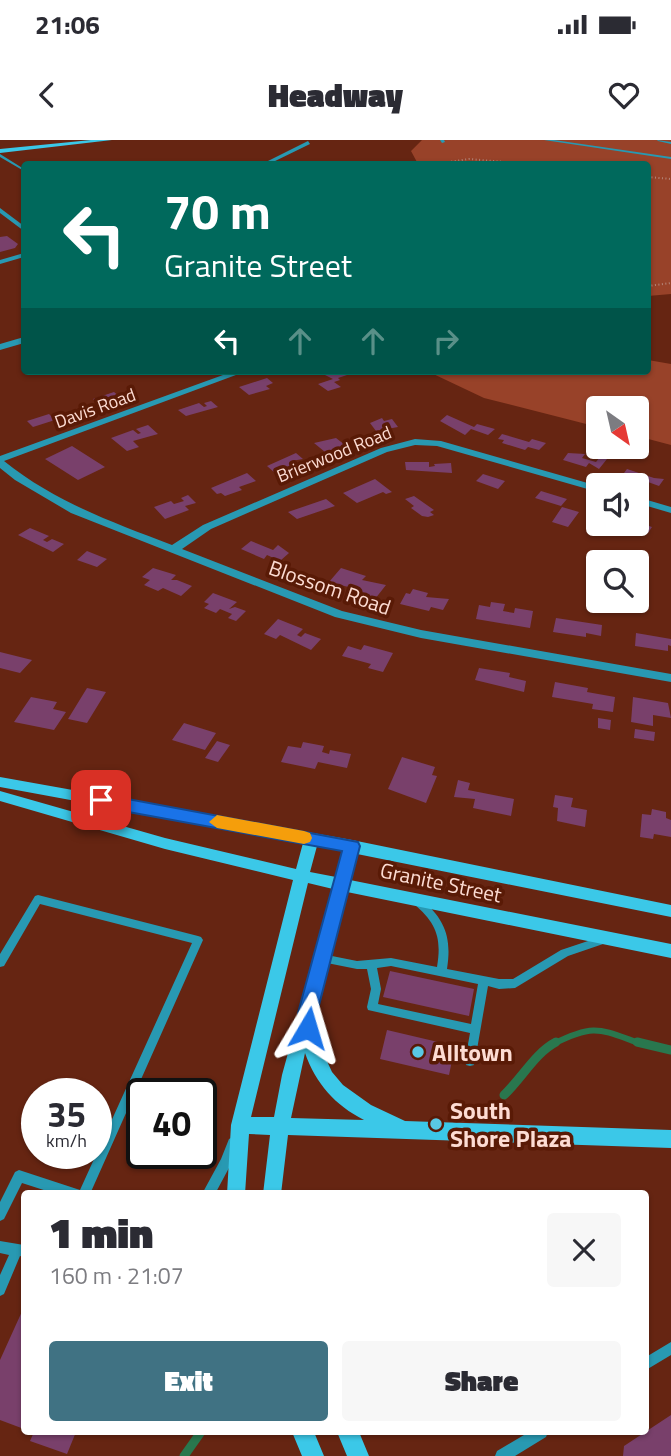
<!DOCTYPE html>
<meta charset="utf-8">
<style>
body{margin:0;font-family:"Titillium Web",sans-serif;background:#f7f7f7;color:#2b2b33;height:100vh;display:flex;flex-direction:column;font-size:26px;white-space:nowrap}
*{box-sizing:border-box;margin:0}
p{font-size:23px;color:#7c7c81}
.icon{flex:none;width:38px;height:38px;fill:none;stroke:currentColor;stroke-width:2;stroke-linecap:round;stroke-linejoin:round}
.map{position:relative;flex:1;overflow:hidden}
.details{position:absolute;left:21px;top:1050px;width:628px;height:245px;display:flex;flex-direction:column;background:#fff;border-radius:7px;box-shadow:0 2px 5px #0004}
.details>*{flex:none}
.banner{position:absolute;left:21px;top:21px;width:630px;height:214px;border-radius:7px;box-shadow:0 2px 5px #0004;background:#00695c;color:#fff;overflow:hidden}
.needle{width:46px;rotate:146deg}
.controls{position:absolute;left:586px;top:256px;display:grid;gap:14px}
.controls a{display:grid;place-items:center;width:63px;height:63px;border-radius:7px;background:#fff;box-shadow:0 2px 5px #0004;font-size:35px}
.speed{position:absolute;left:21px;top:938px;display:flex;gap:14px;font-size:35px;font-weight:700;text-align:center}
.speed>*{display:grid;place-content:center;width:91px;height:91px;border-radius:50%;background:#fff;box-shadow:0 2px 5px #0004;line-height:1}
.speed small{font-size:18px;font-weight:400}
.speed .limit{border:4px solid #111;border-radius:10px;background:#fff;color:#111}
.pin{position:absolute;display:grid;place-items:center;width:60px;height:60px;color:#fff;margin:-30px;border-radius:14px;box-shadow:0 4px 10px #0006}
.me{position:absolute;width:77px;margin:-38px;rotate:7deg;stroke-linejoin:round;filter:drop-shadow(0 0 5px #0008)}
.turn{display:flex;align-items:center;gap:24px;height:147px;padding:0 28px;font-size:32px}
.turn .icon{width:91px;height:91px;stroke-width:2.5}
.turn b{display:block;font-size:49px;line-height:60px}
.lanes{display:flex;align-items:center;height:66px;padding:0 28px;background:#0003;justify-content:center;gap:35px;direction:ltr}
.lanes .off{opacity:.35}
.round{display:grid;place-items:center;flex:none;width:74px;height:74px;border-radius:7px;background:#f7f7f7}
.head{display:flex;align-items:center;justify-content:space-between;height:119px;padding:0 28px}
h1{font-size:42px;font-weight:800;line-height:52px}
.cta{display:flex;gap:14px;margin-top:auto;padding:14px 28px}
.cta a{flex:1;height:80px;border-radius:7px;background:#407283;color:#fff;font-size:28px;font-weight:800;line-height:80px;text-align:center}
.cta a+a{background:#f7f7f7;color:#2b2b33}
.status{display:flex;justify-content:space-between;align-items:center;height:49px;padding:0 35px;background:#fff;direction:ltr}
.status svg{height:19px;fill:currentColor}
header{display:flex;justify-content:space-between;align-items:center;height:91px;padding:0 28px;background:#fff;font-size:32px;font-weight:800}
.map>svg:first-child{display:block}
.green{fill:#984229}
.lines{fill:none;stroke-linecap:round;stroke-linejoin:round}
.stream-far1{stroke:#29774e;stroke-width:6}
.stream{stroke:#29774e;stroke-width:9}
.building{fill:#79406b}
.path{stroke:#b58578;stroke-width:2;stroke-dasharray:1 2.5;stroke-linecap:butt}
.lane{fill:#2899b2;fill-rule:evenodd}
.street{fill:#2899b2;fill-rule:evenodd}
.secondary{fill:#3bc8e8;fill-rule:evenodd}
.route{fill:#1a73e8;stroke:#114b97;stroke-width:2}
.slow{fill:#f59e0b}
.poi-dot{fill:#59c8e4;stroke:#591a06;stroke-width:2.5}
.labels{text-anchor:middle;dominant-baseline:central;stroke-width:7;stroke-linejoin:round;paint-order:stroke}
.far-street-label{font-size:18px;fill:#fddcd3;stroke:#591a06}
.street-label{font-size:21px;fill:#fddcd3;stroke:#591a06}
.near-poi-label{font-size:24px;font-weight:bold;fill:#fddcd3;stroke:#591a06;text-anchor:start}
</style>
<div class="status"><b>21:06</b><svg viewBox="0 0 49 12"><path d="M0 12V9h3v3zM5 12V6h3v6zM10 12V3h3v9zM15 12V0h3v12zM26 1h20v11H26zM47 4h2v5h-2z"/></svg></div>
<header><svg class="icon" aria-label="back" viewBox="0 0 24 24"><path d="M15 5l-7 7 7 7"/></svg>Headway<svg class="icon" aria-label="heart" viewBox="0 0 24 24"><path d="M12 20l-8-8c-3-5 5-10 8-4 3-6 11-1 8 4z"/></svg></header>
<div class="map">
<svg width="671" height="1316" viewBox="0 0 671 1316">
<rect width="100%" height="100%" fill="#662512"/>
<!-- green -->
<path class="green" d="M422,0h249v154l-23,2v-132h-230l-7,-13z
M648,220l23,4v81l-34,-9v-28h-39v19l-114,-29 -57,-27h179l21,4 21,-4z"/>
<g class="lines">
<!-- stream-far1 -->
<path class="stream-far1" d="M553,904c42,-21 46,-15 89,0"/>
<!-- stream -->
<path class="stream" d="M637,902l34,8
M504,955c18,-17 31,-42 52,-53
M184,1316l17,-24"/>
</g>
<!-- building -->
<path class="building" d="M7,96l11,8 -3,4 -15,4v-15z
M324,231h26l3,2 -15,5 2,2 -6,2 7,5 -13,4 -10,-7 15,-5 -14,-7z
M267,238l6,5 -7,3 4,3 -21,6 -10,-8z
M114,252l6,5 -21,7 -6,-5z
M211,261l7,6 -32,9 -8,-6 21,-7 5,4 3,-1 -3,-3z
M49,274l6,6 -22,7 -6,-6z
M447,275l27,12 3,-3 18,5 -7,6 -17,-6 -6,6 -25,-14z
M382,278l2,3 8,-2 6,8 -22,4 -6,-8z
M148,285l10,9 -25,7 6,6 -12,4 -16,-13 22,-8 5,4 3,-1 -5,-4z
M502,294l27,8 3,-3 14,4 -7,7 -11,-3 -3,3 -23,-7 2,-3 -6,-1z
M336,298l9,7 -20,7 -11,-9z
M72,306l33,21 -27,13 -33,-21z
M296,313l7,6 -12,2 6,4 -22,8 -8,-7z
M568,313l17,1 -3,4 14,4 4,-5 7,2 -8,10 -10,-6 -3,4 -23,-7z
M405,322h24v5l6,-1 -1,-2 17,-1 1,10 -46,-3z
M627,329l27,9 10,1 -5,7 -11,-4 -2,2 -25,-7z
M247,333l9,8 -17,6 3,3 -17,6 -4,-3 -4,1 -6,-6z
M483,334l22,7 -7,8 -22,-8z
M375,339l17,13 -6,2 -3,-2 -26,11 -14,-10z
M541,351l26,8 -6,7 -26,-8z
M188,355l8,8 -11,3 4,4 -24,9 -11,-12 17,-6 3,3 10,-3 -3,-3z
M414,356l20,14 -4,2 4,3 -6,2 -6,-1 -11,-8 3,-2 -9,-7z
M326,359l9,7 -38,13 -9,-7z
M562,367l17,5 -11,15 -16,-5z
M637,382l15,5 -4,6 -13,-5 -4,6 -24,-8 2,-3z
M30,388l19,8 -6,4 4,2 5,-3 12,5 -11,8 -35,-17z
M251,401l22,9 5,-5 11,8 -9,8 -13,-6 -3,4 -23,-10z
M87,411l20,8 -10,8 -20,-7z
M153,428l23,7 -5,5h6l15,6 -11,10 -18,-8 -5,3 -14,-6 6,-5 -8,-3z
M341,428l25,8 -4,4 24,5 -11,14 -17,-6 2,-3 -31,-8z
M413,449l15,4 -2,4 23,2 -6,11 -12,-3 -2,4 -29,-7 6,-11 4,1z
M213,453l24,9 -8,7 6,-2 11,4 -10,10 -8,-3 4,-4 -12,-5 -4,4 -12,-5 5,-4 -5,-2z
M491,462l14,2 -2,7 11,2 1,-5 18,3 -3,17 -54,-9 3,-14 11,2z
M556,478l46,7 -1,11 -15,-3v4l-33,-5z
M278,479l25,10 -6,6 4,2 4,-4 16,6 -10,11 -31,-15 -4,4 -12,-5z
M636,493l35,6v7l-3,-1v6l-33,-5z
M364,505l29,8 -10,19 -15,-4 3,-4 -29,-8 6,-10 13,4z
M0,512l32,8 -12,13 -20,-5z
M479,528l31,5 -1,4 17,4 -2,11 -49,-12z
M555,542l33,6 -1,4 28,5 -2,15 -21,-3 1,-5 -41,-7z
M87,548l19,4 -19,31 -19,-4z
M31,557l26,5 -4,7 13,3 -12,18 -40,-8z
M633,557l35,6 3,15 -18,-3v11l-22,-4z
M598,578l13,2 -1,10 -12,-2z
M184,583l32,10 -11,17 -33,-10z
M635,589l20,3 -1,9 -20,-3z
M217,601l13,4 -12,17 -13,-4z
M303,602l21,4 -2,6 7,2 1,-4 21,4 -4,14 -29,-6 -3,7 -34,-7 7,-16 13,2z
M402,617l33,10 -3,8 5,1 -11,27 -38,-14z
M458,640l12,3 -2,7 46,9 -3,17 -38,-8 2,-9 -21,-2z
M555,655l18,3 -2,9 16,3 -2,17 -28,-6 1,-13 -5,-1z
M652,669l14,3v6l5,2v17l-17,-3 -1,5 -13,-2 2,-23 9,1z
M390,831l84,18 -5,27 -86,-19z
M387,890l68,16 -6,29 -69,-16z
M24,1167v122l-24,-9v-60z
M671,1275v41h-48l1,-10z
M34,1292h42l-9,22 -37,-13z"/>
<g class="lines">
<!-- path -->
<path class="path" d="M434,24l35,-5 60,5
M648,37l23,2
M648,146l23,-3"/>
<!-- lane -->
<path class="lane" d="M440,0h4l1,2 -3,1z
M544,0h10l117,17v2z
M657,0l14,2v2l-13,-3z
M0,14l24,15v2l-24,-14z
M38,755l160,41 3,1 2,3 -113,254h-34l-34,-11 -18,36 -4,2v-19l15,-30 4,-2 61,20 112,-247 -152,-39 -36,62 -4,1v-13l35,-58z
M417,757l3,1c25,21 32,39 27,71l52,10h14l48,-29 42,-14 3,1 2,3 -2,3 -38,13 -53,32 -16,1 -11,-3 -13,75 -1,4 -4,1 -4,-1 -1,-4 5,-28 -102,-23 -1,-3 4,-18 -4,-20h-10l-35,-7 -4,-1 -1,-3 1,-3 4,-1 35,7 34,-3 46,9c5,-30 -1,-44 -23,-63l-2,-3 2,-3zM391,826l87,18 -7,40 -93,-20 3,-15 -4,-21z
M233,997l4,2 2,4 -9,23 -15,28h-13l19,-35 8,-20z
M0,1101l24,4v12l-4,-1 -16,38 -4,2v-21l9,-20 -9,-2z
M671,1202v13l-25,15v-13z
M529,1292h19l-2,5 -31,19h-20l2,-5z"/>
<!-- street -->
<path class="street" d="M308,1l2,3 -41,20h-7z
M0,68l24,18v5l-24,-18z
M24,113v4l-24,7v-4z
M24,197v6l-24,7v-6z
M234,231l10,1 -240,89c51,41 108,61 168,84l31,-20 178,-77 34,-9 26,2 157,45v6l-161,-46 -22,-1 -28,7 -176,77 -29,20 160,62 79,19 250,44v8l-250,-44 -86,-21 -264,-104 -56,-33 -15,-12v-12z
M637,357l34,10v6l-34,-10z"/>
<!-- secondary -->
<path class="secondary" d="M91,0h21l-112,13v-4z
M0,637l352,63 319,65v12l-314,-63 -7,26 321,64v14l-324,-66 -33,128 6,26 12,26 11,13 28,20 34,16 266,9v18l-383,-13 -7,59h-18l7,-59 -21,-1 -4,60h-18l4,-69 62,-245 -128,-31 -165,-48v-10l165,47 131,31 7,-26 -303,-56zM317,706l26,5 -7,26 -26,-5zM308,743l25,6 -51,186 -8,42h-23zM305,913c11,31 30,52 59,67l-73,-2z
M292,1292h22l10,24h-22z
M337,1292h22l10,24h-22z"/>
</g>
<!-- route -->
<path class="route" d="M101,654l257,48 2,4 -43,167v15l-2,7 -7,2 -7,-2 -3,-22 44,-162 -241,-44 -8,-7z"/>
<!-- slow -->
<path class="slow" d="M217,675l87,16 6,2 2,5 -2,4 -6,2 -87,-16 -8,-6z"/>
<!-- markers -->
<g class="poi-dot">
<circle cx="418" cy="912" r="7"/>
<circle cx="436" cy="984" r="7"/>
</g>
<g class="labels">
<!-- far-street labels -->
<g class="far-street-label">
<text transform="translate(95 268) rotate(-20)">Davis Road</text>
<text transform="translate(334 314) rotate(-22)">Brierwood Road</text>
</g>
<!-- street labels -->
<g class="street-label">
<text transform="translate(330 447) rotate(19)">Blossom Road</text>
<text transform="translate(441 742) rotate(12)">Granite Street</text>
</g>
<!-- near-poi labels -->
<g class="near-poi-label">
<text x="432" y="912">Alltown</text>
<text x="450" y="970">South<tspan x="450" dy="28">Shore Plaza</tspan></text>
</g>
</g>
</svg>
<div class="controls">
<a><svg class="needle" viewBox="-14 -14 28 28"><path d="M0-13l5 13h-10z" fill="#e53935"/><path d="M0 13l5-13h-10z" fill="#7c7c81"/></svg></a>
<a><svg class="icon" aria-label="sound" viewBox="0 0 24 24"><path d="M4 9h4l5-4v14l-5-4H4zM17 9q2 3 0 6"/></svg></a>
<a><svg class="icon" aria-label="search" viewBox="0 0 24 24"><circle cx="10" cy="10" r="6"/><path d="M15 15l6 6"/></svg></a>
</div>
<div class="speed"><div>35<small>km/h</small></div><div class="limit">40</div></div>
<div class="pin" style="left:101px;top:660px;background:#d93025"><svg class="icon" aria-label="arrive" viewBox="0 0 24 24"><path d="M6 21V4h12l-3 4 3 4H6"/></svg></div>
<svg class="me" style="left:308px;top:888px" viewBox="-20 -20 40 40"><path d="M0-17L14 15 0 8-14 15z" fill="#1a73e8" stroke="#fff" stroke-width="4"/></svg>
<div class="banner">
<div class="turn"><svg class="icon" aria-label="left" viewBox="0 0 24 24"><path d="M17 20v-9H6M10 6l-5 5 5 5"/></svg><div><b>70 m</b>Granite Street</div></div>
<div class="lanes"><svg class="icon" aria-label="left" viewBox="0 0 24 24"><path d="M17 20v-9H6M10 6l-5 5 5 5"/></svg><svg class="icon off" aria-label="ahead" viewBox="0 0 24 24"><path d="M12 20V5M6 11l6-6 6 6"/></svg><svg class="icon off" aria-label="ahead" viewBox="0 0 24 24"><path d="M12 20V5M6 11l6-6 6 6"/></svg><svg class="icon off" aria-label="right" viewBox="0 0 24 24"><path d="M7 20v-9h11M14 6l5 5-5 5"/></svg></div>
</div>
<section class="details">
<div class="head"><div><h1>1 min</h1><p>160 m · 21:07</p></div><a class="round"><svg class="icon" aria-label="close" viewBox="0 0 24 24"><path d="M6 6l12 12M18 6L6 18"/></svg></a></div>
<div class="cta"><a>Exit</a><a>Share</a></div>
</section>
</div>
